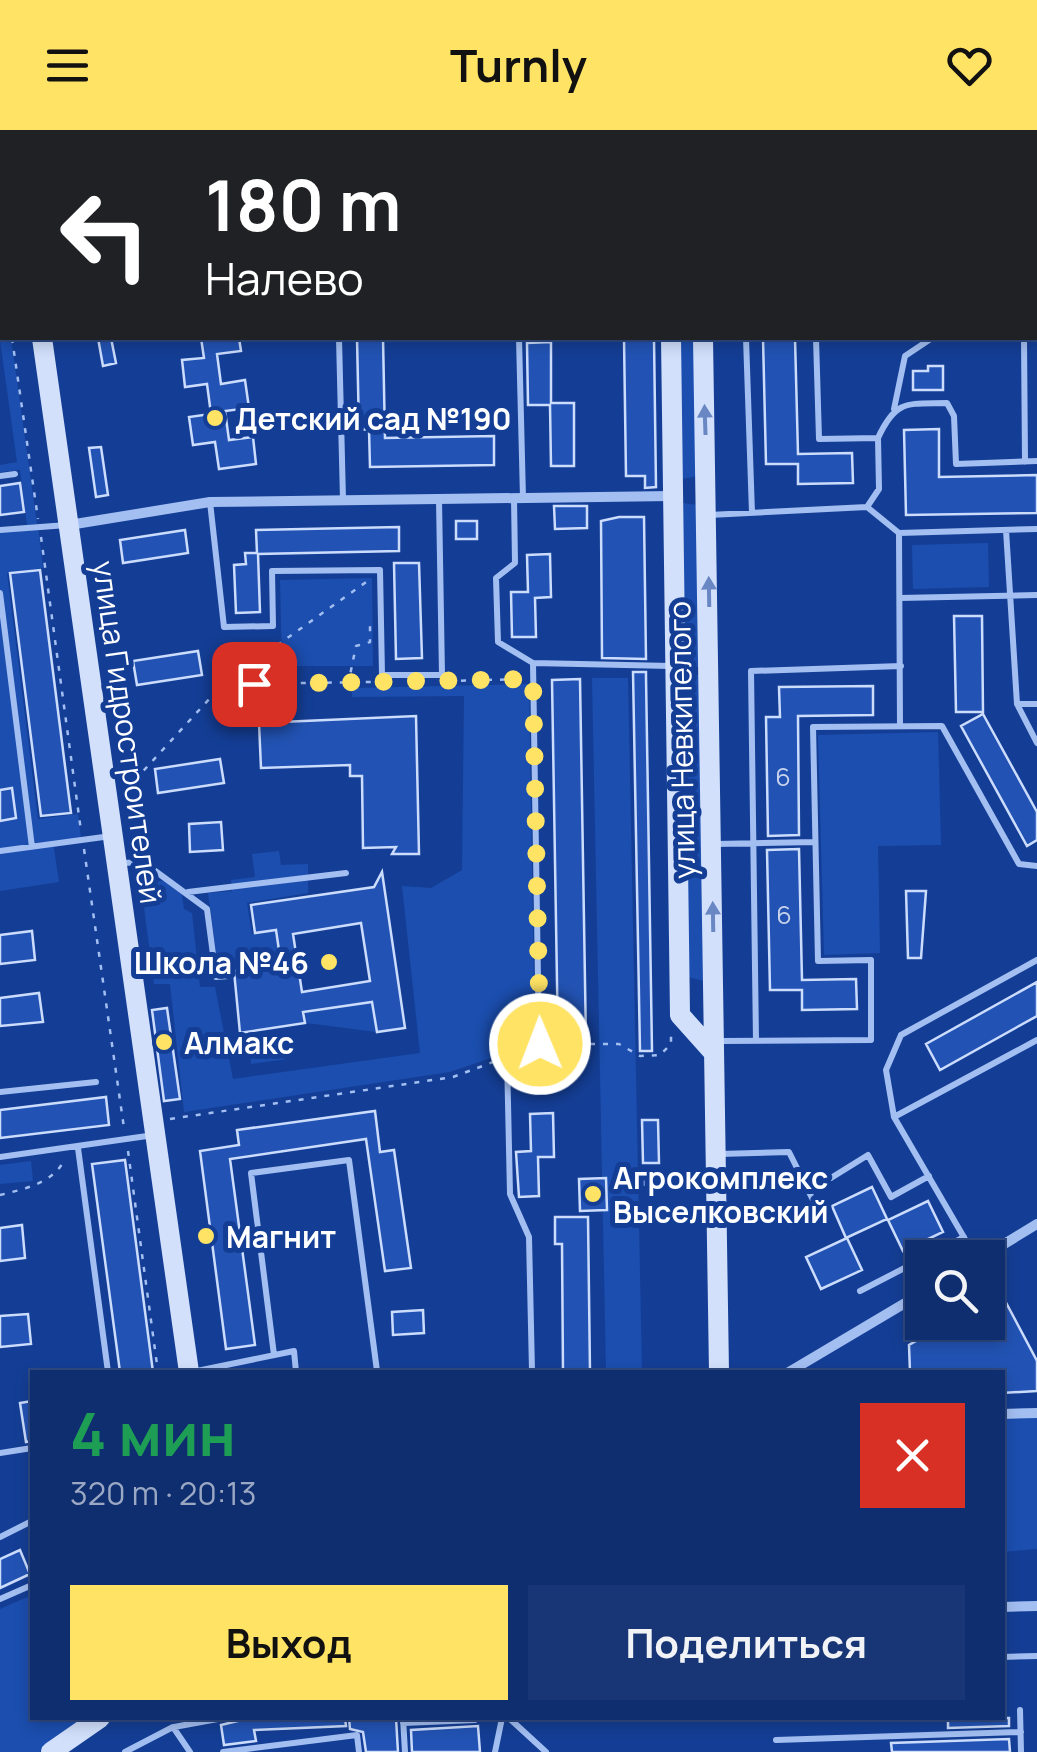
<!DOCTYPE html>
<html lang="ru">
<meta charset="utf-8">
<style>
body{margin:0;font-family:Manrope,sans-serif;background:#183675;color:#f1f3f6;height:100vh;display:flex;flex-direction:column;font-size:38px;white-space:nowrap}
*{box-sizing:border-box;margin:0}
p{font-size:32px;color:#9ba8c3}
.icon{flex:none;width:55px;height:55px;fill:none;stroke:currentColor;stroke-width:2;stroke-linecap:round;stroke-linejoin:round}
.map{position:relative;flex:1;overflow:hidden}
.details{position:absolute;left:30px;top:1240px;width:975px;height:350px;display:flex;flex-direction:column;background:#0f2e70;border-radius:0px;box-shadow:0 5px 15px #0003,0 0 0 2px #2f4a83}
.details>*{flex:none}
.hud{position:absolute;left:0px;top:0px;width:1038px;height:210px;box-shadow:0 5px 15px #0003,0 0 0 2px #2f4a83;background:#202124;color:#fff;overflow:hidden}
.tools{position:absolute;left:905px;top:1110px;display:grid;gap:20px}
.tools a{display:grid;place-items:center;width:100px;height:100px;border-radius:0px;background:#0f2e70;box-shadow:0 5px 15px #0003,0 0 0 2px #2f4a83;font-size:50px}
.pin{position:absolute;display:grid;place-items:center;width:85px;height:85px;color:#fff;margin:-42px;border-radius:20px;box-shadow:0 5px 15px #0006}
.me{position:absolute;width:110px;margin:-55px;rotate:359deg;stroke-linejoin:round;filter:drop-shadow(0 0 8px #0008)}
.turn{display:flex;align-items:center;gap:35px;height:210px;padding:0 40px;font-size:45px}
.turn .icon{width:130px;height:130px;stroke-width:2.5}
.turn b{display:block;font-size:70px;line-height:85px}
.round{display:grid;place-items:center;flex:none;width:105px;height:105px;border-radius:0px;background:#183675}
.summary{display:flex;align-items:center;justify-content:space-between;height:170px;padding:0 40px}
h1{font-size:60px;font-weight:700;line-height:75px;color:#1e9e55}
.primary-button{display:flex;gap:20px;margin-top:auto;padding:20px 40px}
.primary-button a{flex:1;height:115px;border-radius:0px;background:#ffe365;color:#111;font-size:40px;font-weight:700;line-height:115px;text-align:center}
.primary-button a+a{background:#183675;color:#f1f3f6}
header{display:flex;justify-content:space-between;align-items:center;height:130px;padding:0 40px;background:#ffe365;color:#111;font-size:45px;font-weight:700}
.map>svg:first-child{display:block}
.green{fill:#1b4eaf}
.building{fill:#2253b4;stroke:#cbdcfd;stroke-width:2.5;fill-rule:evenodd}
.lines{fill:none;stroke-linecap:round;stroke-linejoin:round}
.path{stroke:#a3bff2;stroke-width:2.5;stroke-dasharray:5 8;stroke-linecap:butt}
.lane{stroke:#a3bff2;stroke-width:6}
.street{stroke:#a3bff2;stroke-width:10}
.secondary{stroke:#d2e0fc;stroke-width:20}
.oneway{fill:#6987c3}
.route{stroke:#ffe365;stroke-width:18;stroke-dasharray:0 32.4}
.poi-dot{fill:#ffe365;stroke:#143e95;stroke-width:4}
.labels{text-anchor:middle;dominant-baseline:central;stroke-width:10;stroke-linejoin:round;paint-order:stroke}
.number-label{font-size:25px;fill:#c8d4ec}
.poi-label{font-size:30px;font-weight:bold;fill:#fff;stroke:#143e95;text-anchor:start}
.street-label{font-size:30px;fill:#fff;stroke:#143e95}
</style>
<header><svg class="icon" aria-label="menu" viewBox="0 0 24 24"><path d="M4 6h16M4 12h16M4 18h16"/></svg>Turnly<svg class="icon" aria-label="heart" viewBox="0 0 24 24"><path d="M12 20l-8-8c-3-5 5-10 8-4 3-6 11-1 8 4z"/></svg></header>
<div class="map">
<svg width="1037" height="1622" viewBox="0 0 1037 1622">
<rect width="100%" height="100%" fill="#143e95"/>
<!-- green -->
<path class="green" d="M0,133l2,75h9l26,186 -10,1 -7,-55 -20,2v-7l17,-3 -17,-122z
M677,208h18l3,138 -16,3z
M683,373l15,2 4,162h-19z
M38,396l5,42 -36,5 31,246 40,-5 3,24 -28,4 6,40 -59,9v-360z
M988,413l1,44 -76,2 -1,-44z
M372,448l1,88h-91l-2,-86z
M683,545h19l2,306 -16,-4z
M592,548h36l14,694h-36z
M529,554l6,359 -85,29 -266,40 -14,-128h-16l-13,-100 26,-4 14,9 3,20 8,4 8,74h15l18,92 187,-26 -18,-167 29,2 31,-18 2,-174 -112,1v-9z
M938,602l3,113 -63,1 2,107 -56,2 -6,-220z
M279,721l2,14 27,-1v29l-61,10 5,31 23,-3 5,33 -61,9 -11,-80 24,-2 -1,-11 24,-3 -3,-23z
M372,872l4,30 -70,-9 -1,-10z
M295,910l-8,19 -36,5 -2,-19z
M31,1031l2,20 -33,3v-19z
M1037,1285v134l-34,3 -1,-136z
M32,1465v123h60l-53,34h-39v-143z"/>
<!-- building -->
<path class="building" d="M98,208h13l5,25 -13,3z
M201,208h38l2,13 -24,3 4,30 24,-4 4,28 -24,3 4,29 24,-3 3,27 -37,5 -4,-27 -22,3 -4,-28 22,-3 -4,-30 -22,3 -3,-27 22,-2z
M357,208h26l2,100 109,-2v29l-124,2 -1,-38 -10,1z
M624,208h30l2,149 -11,1v-12h-19z
M763,208h32l3,116 54,-1 1,30 -55,1v-20h-32z
M551,212v61h23v63h-23l-1,-61h-22l-1,-62z
M928,236h15v24h-30v-19h15z
M939,299v48l98,-2v38l-131,2 -2,-85z
M101,317l7,48 -12,2 -7,-49z
M20,353l4,29 -24,3v-29z
M554,376h33v22l-32,1z
M619,387h25l2,142 -44,-1 -1,-137z
M456,391h21v18h-21z
M399,397v24l-141,3 2,58 -24,1 -2,-48 12,-1 -1,-11h12l-1,-23z
M185,400l3,23 -65,10 -3,-23z
M550,424l1,43 -16,1 1,39h-24l-1,-45h17l-1,-37z
M394,433h25l3,95 -26,1z
M40,440l31,243 -30,3 -31,-243z
M954,486h28l1,96h-27z
M198,521l4,24 -65,10 -4,-24z
M633,542h13v5l6,374h-12z
M580,549l6,363h-28l-6,-362z
M873,556v29l-75,1 1,119 -31,1 -2,-119h14l-1,-30z
M983,584l54,98v28l-10,6 -66,-120z
M416,586l3,138h-27l4,-7 -33,1 -1,-72h-12v-11l-89,3 -2,-45z
M220,629l4,24 -66,10 -3,-24z
M12,658l4,30 -16,3v-31z
M221,692l2,28 -33,2 -1,-28z
M799,719l3,131 54,-1 1,30 -55,1v-20h-32l-3,-140z
M382,742l23,156 -28,4 -5,-30 -69,10 2,11 -65,10 -6,-62 47,-7 -5,-34 -21,3 -4,-28 123,-18zM361,793l9,58 -68,11 -9,-58z
M906,761h20l-5,67h-13z
M32,801l3,29 -35,4v-29z
M1037,852v34l-97,54 -14,-26z
M39,863l4,29 -43,4v-28z
M167,878l13,91 -16,2 -12,-91z
M106,967l3,28 -109,13v-28z
M375,981l5,41 14,-2 17,118 -26,3 -19,-132 -136,20 25,186 -29,4 -26,-198 39,-6 -2,-15z
M553,983l1,44h-16l1,39 -20,1 -3,-45 15,-1 -1,-37z
M642,990h16l1,43h-16z
M125,1030l28,212h-33l-28,-208z
M606,1048l1,32 -27,1 -1,-32z
M872,1057l15,32 -41,19 -14,-32z
M928,1071l15,31 -40,19 -15,-31z
M555,1087h33l2,155h-27l-1,-128h-7z
M22,1095l3,33 -25,3v-33z
M847,1108l15,32 -41,19 -15,-32z
M1002,1165l35,66v30l-35,2v-21h-92l-1,-27 41,-23h38v-20z
M423,1180l1,23 -31,2 -1,-23z
M28,1184l3,30 -31,3v-31z
M32,1271v40l-6,1 -6,-39z
M20,1420l10,24 -30,14v-29z
M250,1588h95l1,8 -92,4 2,11 -32,4 -3,-20z
M349,1588h47l2,34h-32l-3,-20 -13,-3z
M948,1588h61v8l-61,2z
M478,1596l2,26h-68l-1,-22z
M1009,1609l1,13h-118l-1,-9z"/>
<g class="lines">
<!-- path -->
<path class="path" d="M0,125l2,17
M0,194l2,-1
M12,208l26,181
M41,407l40,294
M448,551l77,-2
M224,553l145,-103
M348,555l8,-39 14,-4v-21
M135,650l88,-96 152,-2
M84,719l40,279
M551,914h68l21,12 20,-1 11,-11v-14
M170,989l283,-42 43,-16
M128,1021l30,221
M0,1065c24,-6 55,-12 65,-37"/>
<!-- lane -->
<path class="lane" d="M421,0l2,2
M920,2l1,-2
M1035,6h2
M1035,73h2
M0,85h2
M1035,148h2
M339,208l4,162
M519,208l4,160
M746,208l6,175
M816,208l3,101 59,-1 1,51 -12,18
M1024,208l1,124
M894,279l11,-53 27,-18
M878,308c18,-39 29,-34 69,-35l7,13 2,48 81,-3
M0,346l15,-2
M210,372l14,125 49,-1 -1,-55 108,-1 2,105h60l-3,-175
M709,385l158,-8 32,26 1,193
M0,400l67,-5
M1006,400l11,174 20,39
M899,403l138,-4
M0,463l32,254
M900,468l137,-3
M533,533l138,3
M1017,574h20
M717,714l98,-2
M0,721l111,-15
M123,733l20,-1 64,47 9,68 13,-1
M188,762l158,-19
M720,911l151,-1v-80l-53,1 -5,-234 129,-1 77,138 18,2
M756,911l-5,-370 150,-5
M0,962l96,-10
M894,987l143,-77
M78,1018l30,224
M719,1024l70,-2 28,56 -25,17
M0,1027l154,-22
M633,1053l81,-1
M810,1061l58,-36 23,42 38,-21
M925,1128l39,-21
M976,1128l-82,-141 -8,-47 15,-35 136,-75
M860,1161l62,-32
M274,1225l-23,-182 98,-13 28,211
M192,1242l102,-21 2,21 236,-1 -3,-134 -19,-43 -3,-137 32,-13 -6,-381 -35,-21 -2,-64 19,-15 -1,-65
M0,1323l32,-5
M0,1407l32,-16
M0,1469l32,-14
M1002,1527l35,-1
M1020,1580l1,42
M403,1588l2,34
M509,1588l37,34
M403,1593l72,-3
M174,1597l49,-9
M776,1610l245,-8
M125,1622l48,-25 17,25
M223,1622l134,-17 2,17
M495,1622l7,-34"/>
<!-- street -->
<path class="street" d="M69,395l141,-23 462,-6
M981,1128l56,-34
M789,1242l133,-79
M1002,1284l35,-1
M1002,1477l35,-1"/>
<!-- secondary -->
<path class="secondary" d="M14,0v2
M737,0v2
M657,2v-2
M42,208l147,1034
M671,208l9,677 34,38
M703,208l16,1034
M51,1622l49,-34"/>
</g>
<!-- one-way arrows -->
<defs><path id="oneway-solid" d="M-6-.8H1V-3.2L6.5 0L1 3.2V.8H-6Z" transform="scale(2.5)"/></defs>
<g class="oneway">
<use href="#oneway-solid" transform="translate(705 290) rotate(-92)"/>
<use href="#oneway-solid" transform="translate(709 462) rotate(-91)"/>
<use href="#oneway-solid" transform="translate(713 787) rotate(-91)"/>
</g>
<g class="lines">
<!-- route -->
<path class="route" d="M254,554l279,-5 7,365"/>
</g>
<!-- markers -->
<g class="poi-dot">
<circle cx="215" cy="288" r="10"/>
<circle cx="329" cy="832" r="10"/>
<circle cx="164" cy="912" r="10"/>
<circle cx="593" cy="1064" r="10"/>
<circle cx="206" cy="1106" r="10"/>
</g>
<g class="labels">
<!-- number labels -->
<g class="number-label">
<text x="783" y="646">6</text>
<text x="784" y="784">6</text>
</g>
<!-- poi labels -->
<g class="poi-label">
<text x="235" y="288">Детский сад №190</text>
<text x="309" y="832" text-anchor="end">Школа №46</text>
<text x="184" y="912">Алмакс</text>
<text x="613" y="1047">Агрокомплекс<tspan x="613" dy="34">Выселковский</tspan></text>
<text x="226" y="1106">Магнит</text>
</g>
<!-- street labels -->
<g class="street-label">
<text transform="translate(128 602) rotate(82)">улица Гидростроителей</text>
<text transform="translate(681 610) rotate(-91)">улица Невкипелого</text>
</g>
</g>
</svg>
<div class="tools">
<a><svg class="icon" aria-label="search" viewBox="0 0 24 24"><circle cx="10" cy="10" r="6"/><path d="M15 15l6 6"/></svg></a>
</div>
<div class="pin" style="left:254px;top:554px;background:#d93025"><svg class="icon" aria-label="arrive" viewBox="0 0 24 24"><path d="M6 21V4h12l-3 4 3 4H6"/></svg></div>
<svg class="me" style="left:540px;top:914px" viewBox="-20 -20 40 40"><circle r="17" fill="#ffe365" stroke="#fff" stroke-width="3"/><path d="M0-11L8 9 0 5-8 9z" fill="#fff"/></svg>
<div class="hud">
<div class="turn"><svg class="icon" aria-label="left" viewBox="0 0 24 24"><path d="M17 20v-9H6M10 6l-5 5 5 5"/></svg><div><b>180 m</b>Налево</div></div>
</div>
<section class="details">
<div class="summary"><div><h1>4 мин</h1><p>320 m · 20:13</p></div><a class="round" style="background:#d93025;color:#fff"><svg class="icon" aria-label="close" viewBox="0 0 24 24"><path d="M6 6l12 12M18 6L6 18"/></svg></a></div>
<div class="primary-button"><a>Выход</a><a>Поделиться</a></div>
</section>
</div>
